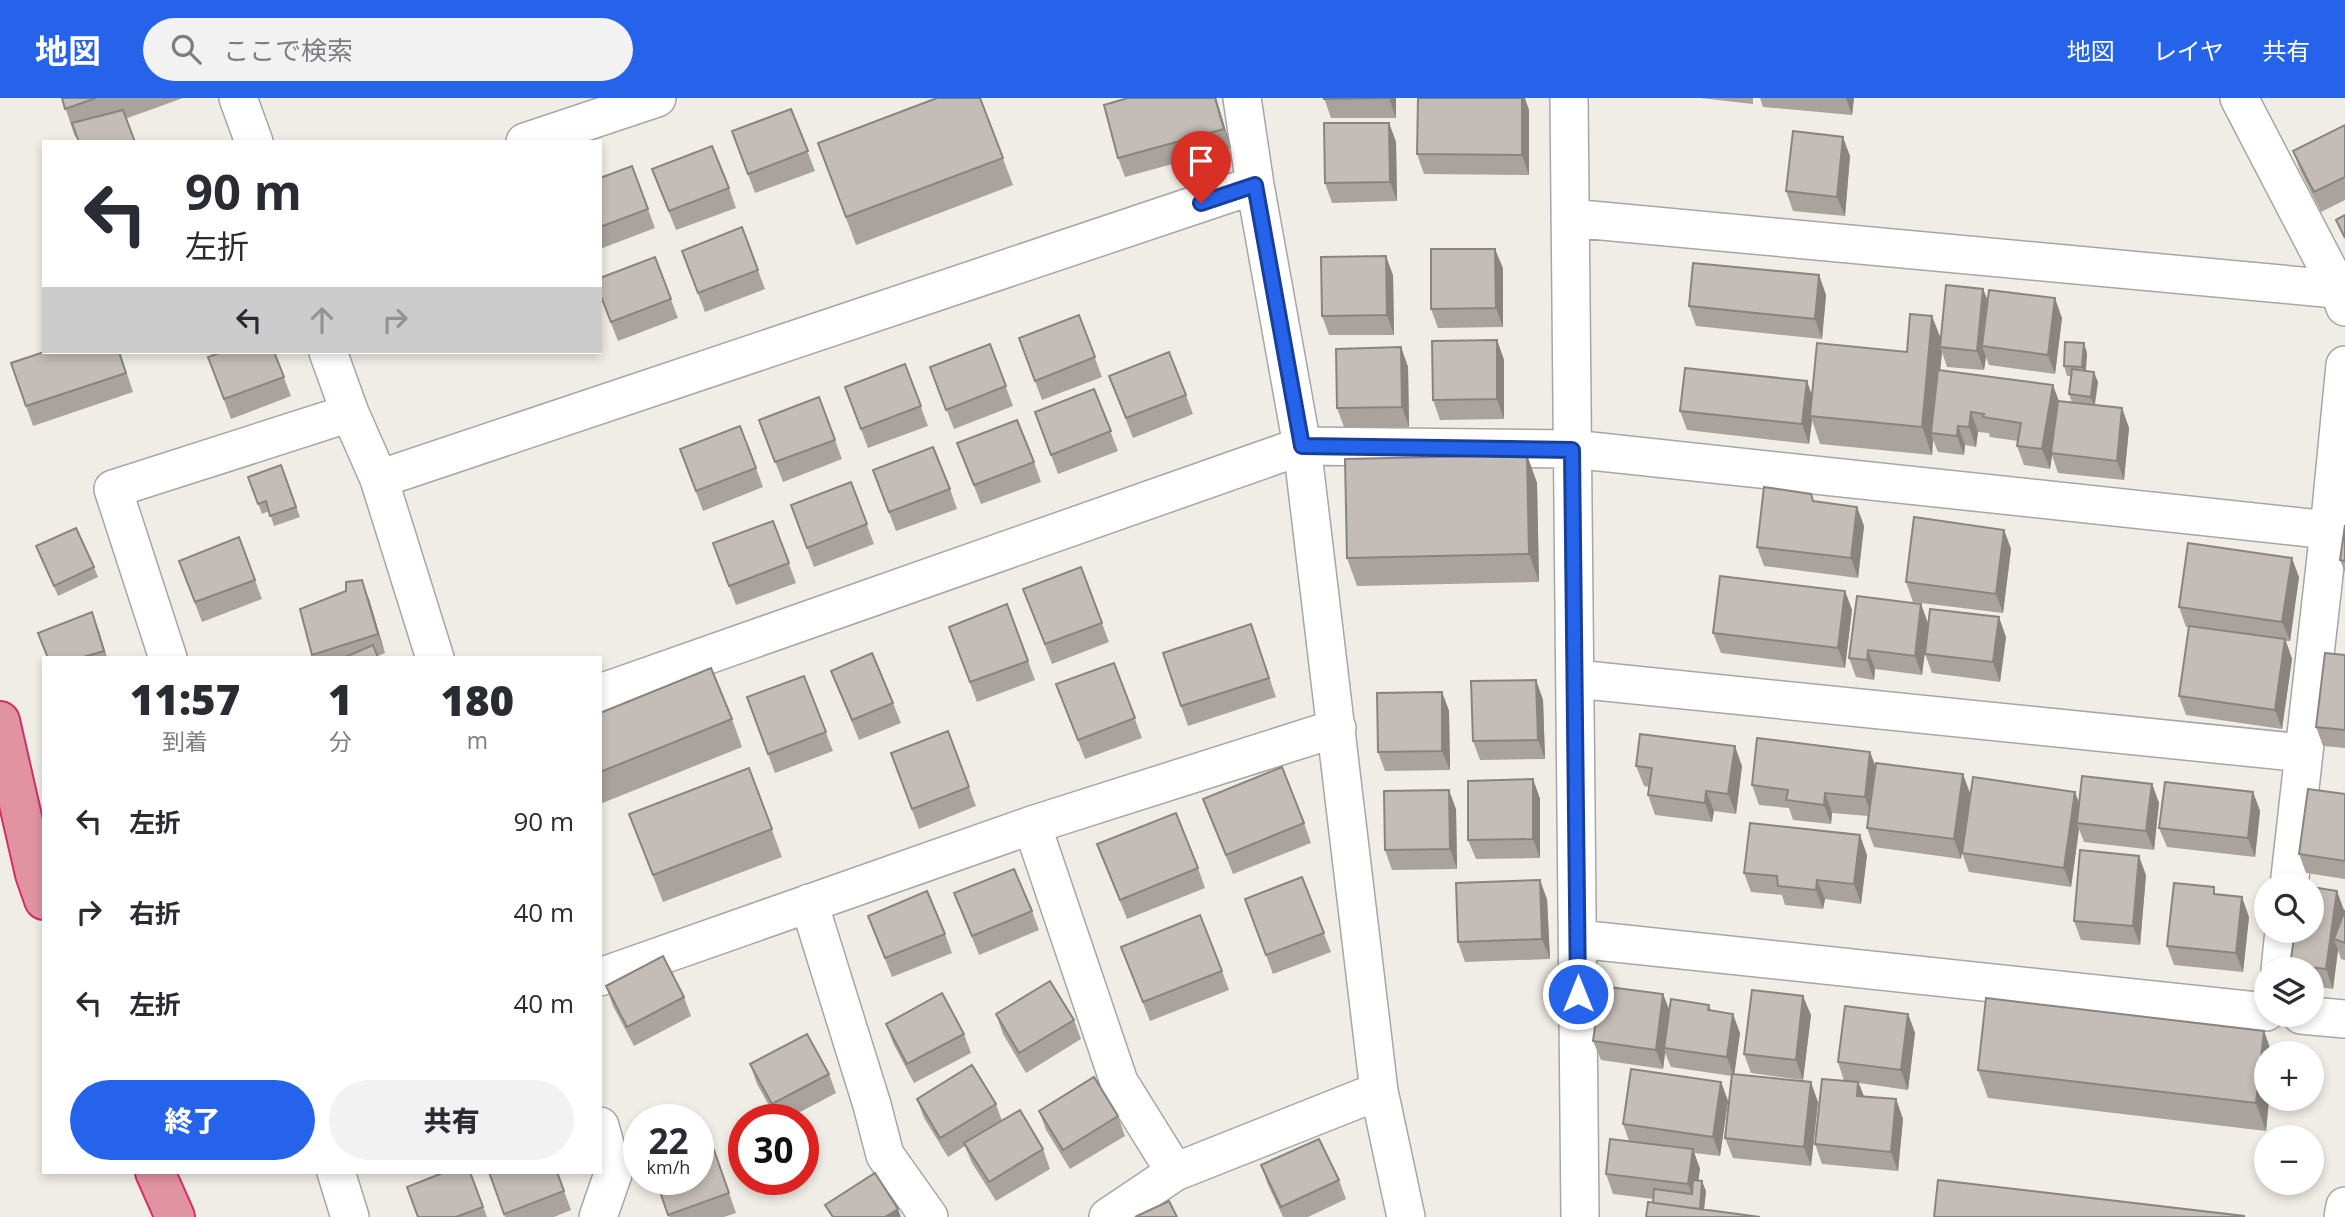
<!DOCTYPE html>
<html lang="ja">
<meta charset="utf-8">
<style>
body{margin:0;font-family:"Open Sans","Noto Sans JP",sans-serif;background:#f2f2f3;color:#2b2b33;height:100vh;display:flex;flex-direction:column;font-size:26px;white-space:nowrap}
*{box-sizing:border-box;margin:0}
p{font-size:23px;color:#7c7c81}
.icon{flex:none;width:38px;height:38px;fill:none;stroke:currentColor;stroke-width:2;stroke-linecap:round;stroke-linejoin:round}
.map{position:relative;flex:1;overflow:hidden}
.sheet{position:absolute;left:42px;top:558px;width:560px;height:518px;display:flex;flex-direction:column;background:#fff;border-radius:0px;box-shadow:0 4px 10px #0003}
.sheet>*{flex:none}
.banner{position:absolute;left:42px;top:42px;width:560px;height:214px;border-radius:0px;box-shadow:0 4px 10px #0003;background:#fff;color:#2b2b33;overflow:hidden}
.fabs{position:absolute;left:2254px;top:775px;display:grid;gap:14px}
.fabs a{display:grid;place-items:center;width:70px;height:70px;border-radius:50%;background:#fff;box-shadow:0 4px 10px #0003;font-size:35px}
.speed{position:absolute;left:623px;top:1006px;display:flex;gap:14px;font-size:35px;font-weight:700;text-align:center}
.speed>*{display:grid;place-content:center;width:91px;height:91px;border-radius:50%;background:#fff;box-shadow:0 4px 10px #0003;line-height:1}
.speed small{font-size:18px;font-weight:400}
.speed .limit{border:10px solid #d22;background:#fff;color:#111}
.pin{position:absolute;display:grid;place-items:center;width:60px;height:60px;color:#fff;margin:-72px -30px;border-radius:50% 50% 50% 0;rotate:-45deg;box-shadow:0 0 7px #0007}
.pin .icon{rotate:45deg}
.me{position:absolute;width:77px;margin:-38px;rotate:0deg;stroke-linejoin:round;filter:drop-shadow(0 0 5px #0008)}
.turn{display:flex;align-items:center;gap:24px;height:147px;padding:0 28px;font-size:32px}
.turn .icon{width:91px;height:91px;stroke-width:2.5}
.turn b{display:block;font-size:49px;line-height:60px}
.lanes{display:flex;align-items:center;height:66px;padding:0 28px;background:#0003;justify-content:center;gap:35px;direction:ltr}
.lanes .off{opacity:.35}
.eta{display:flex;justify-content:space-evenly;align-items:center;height:119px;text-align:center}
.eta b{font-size:42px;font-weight:800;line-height:49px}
.button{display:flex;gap:14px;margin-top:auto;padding:14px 28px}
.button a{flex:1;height:80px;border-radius:42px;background:#2563eb;color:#fff;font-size:28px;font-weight:800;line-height:80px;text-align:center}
.button a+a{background:#f2f2f3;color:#2b2b33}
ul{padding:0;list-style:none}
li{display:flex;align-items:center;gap:21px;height:91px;padding:0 28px}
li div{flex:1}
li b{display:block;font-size:26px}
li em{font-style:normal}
header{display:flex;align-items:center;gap:42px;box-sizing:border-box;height:98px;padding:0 35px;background:#2563eb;color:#fff}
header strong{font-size:33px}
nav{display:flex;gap:38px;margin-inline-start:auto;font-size:24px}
.search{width:490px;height:63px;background:#f2f2f3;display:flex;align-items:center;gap:18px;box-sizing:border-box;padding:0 24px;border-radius:38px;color:#7c7c81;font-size:26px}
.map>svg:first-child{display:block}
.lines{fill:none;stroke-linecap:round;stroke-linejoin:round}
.street-casing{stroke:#a6a6a6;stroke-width:40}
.highway-casing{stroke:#d13065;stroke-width:42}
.street{stroke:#fff;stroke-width:37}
.highway{stroke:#e293a1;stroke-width:38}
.wall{fill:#a9a29d}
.shaded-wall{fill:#89847f}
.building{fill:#c4bcb6;stroke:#89847f;stroke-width:2}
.route-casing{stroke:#184099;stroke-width:18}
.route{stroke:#2563eb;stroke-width:12}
</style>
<header>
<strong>地図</strong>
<div class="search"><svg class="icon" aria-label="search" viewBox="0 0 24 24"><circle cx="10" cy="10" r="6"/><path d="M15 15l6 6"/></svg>ここで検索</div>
<nav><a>地図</a><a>レイヤ</a><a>共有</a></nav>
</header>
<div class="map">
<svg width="2345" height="1119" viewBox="0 0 2345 1119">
<rect width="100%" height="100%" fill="#f0ede6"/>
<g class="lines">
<defs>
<path id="street" d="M238,0l16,44
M1242,0l13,87 47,261 77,645 27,126
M1569,0l11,1119
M2239,0l100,192 6,17
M525,44l132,-44
M1570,120l775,72
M328,254l22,61 29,66 56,179
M379,381l876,-294
M168,560l-55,-169 237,-76
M1576,581l727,74
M600,595l702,-247 270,3 757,81
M1032,727l305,-97
M2289,788l40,-356 16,-165
M809,805l63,202 13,50 44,62
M1578,841l688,73
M2280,872l4,-39
M600,879l432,-152 87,257 56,90
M2301,917l44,4
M336,1074l14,45
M598,1119l15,-43 -13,-48
M1108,1119l67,-45 204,-81
M2343,1119l2,-11"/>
<path id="highway" d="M0,623l35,153 9,26
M155,1074l20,45"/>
</defs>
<!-- street casing -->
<use href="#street" class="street-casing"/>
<!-- highway casing -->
<use href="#highway" class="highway-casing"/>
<!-- street -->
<use href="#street" class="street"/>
<!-- highway -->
<use href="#highway" class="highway"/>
</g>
<!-- wall -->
<path class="wall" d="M62,0h121l-108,39z
M980,0l33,87 -157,60 -38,-102z
M1216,0l15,50 -106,29 -7,-19z
M1324,0h72v20h-65z
M1700,0h53v6z
M1760,0h94l-2,17 -89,-8z
M791,11l24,62 -60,22 -23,-62z
M1529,12v65l-105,-1 -7,-20z
M1389,25l7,19 1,59 -65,2 -7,-20z
M2345,27v75l-24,12 -21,-42 -7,-19z
M1850,58l-5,60 -52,-5 -7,-20z
M632,68l23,62 -55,21v-71z
M652,71l77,19 7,20 -60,22z
M742,129l23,62 -60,23 -23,-61z
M655,159l23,61 -60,23 -18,-46z
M1503,170v59l-65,1 -7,-19z
M1393,177l1,60h-65l-7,-19z
M1819,177l7,20 -4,44 -126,-13 -7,-20z
M1983,191l4,11 75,18 -7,56 -66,-9 -3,-8 -2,13 -37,-3 -5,-15 -2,18 119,31 13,2 -3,-9 3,-18h-5l-3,-10 23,-13 -1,18 12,11 -3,23 27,3 7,20 -5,52 -66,-7 -6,-18 -2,14 -26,-4 -7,-19 1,-5 -28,-4 -1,-4 -11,-1 -2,15 -11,-2 -1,10 -26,-3 -5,-12 -1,15 -112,-11 -8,-24 -3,24 -122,-14 -7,-19 132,-15 95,-44 34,-13z
M1079,217l23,62 -60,23 -23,-62z
M1497,242l7,20v59l-64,1 -7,-20z
M990,246l23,62 -59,23 -24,-62z
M1401,249l7,20 1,60h-65l-7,-19z
M44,254h76l13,40 -100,34 -22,-63z
M274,254l17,44 -60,23 -23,-62z
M905,266l23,62 -60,22 -23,-61z
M1109,278l77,19 7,19 -60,24z
M1094,291l24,62 -60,23 -23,-62z
M819,299l23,62 -59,23 -24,-62z
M957,345l77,19 7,20 -60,22z
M680,351l76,19 7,19 -60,24z
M1527,357l10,28 2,99 -182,4 -10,-28z
M281,367l19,52 -26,9 -5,-15 -7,3 -14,-37z
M851,384l23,62 -60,23 -23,-62z
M880,391h70l7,20 -61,22z
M1857,409l7,19 -6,52 -94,-12 -7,-19z
M773,423l23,62 -60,22 -23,-62z
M2345,427v48l-5,-13z
M2004,432l7,19 -8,64 -90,-11 -7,-20z
M239,439l23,62 -60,23 -16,-42z
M36,448l58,21 4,10 -40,19z
M1081,469l28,75 -57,22 -29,-75z
M2299,479l-9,64h-4l6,18 -10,70 -96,-14 -7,-19 10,-69h-3l-7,-20z
M1845,493l7,19 -7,58 -124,-15 -8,-20z
M369,501l16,54 -7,3v2h-64l-14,-49z
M1007,506l28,76 -58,22 -28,-75z
M1928,525l78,14 -6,45 -68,-9 -7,-19 3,-23 -6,44 -47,-6 -1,11 -18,-3 -7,-19z
M1251,526l25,73 -88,29 -7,-20z
M99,533l8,27h-60l-9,-25z
M2345,557v93l-22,-2 -7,-19z
M1114,565l28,75 -57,21 -29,-75z
M831,573l62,32 8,20 -42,17z
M804,578l29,75 -58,22 -28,-76z
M1536,582l7,20 2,59 -65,1 -7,-19z
M1442,594l7,19 1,59 -65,1 -7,-19z
M600,615l132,6 10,28 -142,57z
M948,633l28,75 -57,23 -28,-76z
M1870,654l5,13 95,28 -7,49 116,-38 73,-20 7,19 -5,47 -70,-8 -5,-13 -8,58 -102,-15 -7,-19 -1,6 -87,-12 -7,-19 1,-12 -36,-3 -1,11 -38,-4 -4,-12 -30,-3 -7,-20z
M1636,668h106l-6,48 -22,-3 -2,11 -57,-7 -7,-20 1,-8 -5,-1z
M749,670l33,89 -119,45 -34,-88z
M1533,681l7,20v59l-64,1 -8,-19z
M2253,694l7,19 -5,46 -88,-10 -8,-19z
M2345,696v85l-39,-6 -7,-19z
M1203,701l101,24 7,20 -78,31z
M1456,711l1,60 -65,1 -7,-20z
M1097,746l101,24 7,20 -78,31z
M1867,757l-6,49 -36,-5 -2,10 -38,-4 -3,-10 -31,-3 -7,-19z
M2146,777l-6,70 -59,-5 -7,-19z
M1302,779l29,75 -58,22 -28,-75z
M954,795l78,18 7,19 -60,25z
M1547,801l3,60 -85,3 -7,-20z
M2344,812l-1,5 2,-5v50l-4,-1 -3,-9 -5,39 -21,-3v-16h-20l-2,-5z
M868,818l77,18 7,19 -60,24z
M2249,819l-6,55 -69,-7 -7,-19z
M1121,849l101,24 7,19 -79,31z
M606,888l78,11 7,19 -57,30 -21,-40z
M1663,896l6,16 40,-5 2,6 29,22 -6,41 84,28 -7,64 -78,-8 -8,-20 7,-62 -61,-9 -6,-14 -2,16 -62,-9 -8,-19z
M996,916l78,6 7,19 -55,34 -23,-39z
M1908,916l7,19 -7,57 -49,-7 5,14 32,2 7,20 -5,52 -76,-7 -7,-20 29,-63 -6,-19z
M1811,917l-8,65 -52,-7 -7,-19z
M886,926l78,10 7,19 -57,30 -21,-40z
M2264,933l8,23h-6v45h3l-3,32 -278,-33 -10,-28z
M750,966l79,10 7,19 -51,27h-8l-20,-36z
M1721,984l7,19 -8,55 -26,-3 6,16 -2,12 8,10 -2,19 -51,-7v-4l-40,-5 -7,-20 23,-33 -6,-17z
M917,1001l79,5 6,17 41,28 7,20 -54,32 -24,-38 -7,-17 -17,11 -24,-39z
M1039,1013l79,5 7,20 -55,33 -24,-39z
M714,1052l22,63 -12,4h-55l-13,-37z
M1261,1067l78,15 7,19 -38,18h-25l-15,-32z
M470,1074l17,45h-69z
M489,1074h68l14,38 -17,7h-49z"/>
<!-- shaded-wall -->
<path class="shaded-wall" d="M1215,0h1l15,50 -7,-19z
M1389,0h7v20z
M1522,0h3l4,12v65l-7,-20z
M1846,0h8l-2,17z
M1389,25l7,19 1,59 -7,-19z
M1843,39l7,19 -5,60 -8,-19z
M1495,151l8,19v59l-7,-19z
M1386,158l7,19 1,60 -7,-20z
M1819,177l7,20 -4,44 -7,-20z
M1983,191l8,19 -9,38 4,11 -2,13 -7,-19z
M2055,200l7,20 -7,56 -7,-19z
M1932,218l11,28 -3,3 2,5 -8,81h-3l2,7 -1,15 -10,-28z
M1497,242l7,20v59l-7,-20z
M2084,245l3,10 -2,24 -3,-10z
M1401,249l7,20 1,60 -7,-20z
M2094,274l4,10 -4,25 -3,-10z
M1807,283l7,20 -4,15 2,4 -3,24 -7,-20z
M2053,287l7,19 -10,65 -8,-20z
M2122,310l7,20 -5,52 -7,-19z
M1971,314l7,20 -2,15 -7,-20z
M1958,328l7,19 -1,10 -7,-19z
M1527,357l10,28 2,99 -10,-28z
M1857,409l7,19 -6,52 -7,-20z
M2004,432l7,19 -8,64 -7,-19z
M2292,460l7,19 -9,64 -8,-19z
M362,482l7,19 16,54 -7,-19z
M1845,493l7,19 -7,58 -7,-20z
M1921,506l7,19 -6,52 -7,-19z
M92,514l7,19 8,27 -3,-7z
M1999,519l7,20 -6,45 -7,-20z
M2285,541l7,20 -10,70 -7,-19z
M1868,552l7,19 -1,11 -7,-20z
M1536,582l7,20 2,59 -7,-19z
M1442,594l7,19 1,59 -8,-19z
M1735,648l7,20 -6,48 -8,-20z
M1870,654l7,19 -5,46 -7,-20z
M1963,676l7,19 -9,66 -7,-20z
M1533,681l7,20v59l-7,-19z
M2152,686l7,19 -5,47 -8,-19z
M1449,692l7,19 1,60 -7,-20z
M1706,693l8,20 -2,11 -7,-19z
M2075,694l7,19 -5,12 2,6 -8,58 -7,-19z
M2253,694l7,19 -5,46 -7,-19z
M1825,695l7,20 -1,11 -7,-19z
M1860,737l7,20 -6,49 -7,-20z
M2139,758l7,19 -6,70 -7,-19z
M1540,782l7,19 3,60 -8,-20z
M1817,782l8,19 -2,10 -7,-19z
M2337,793l7,19 -4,31 -6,-2 4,11 -5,39 -7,-20z
M2242,799l7,20 -6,55 -7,-19z
M1663,896l8,20 -7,34 1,5 -2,16 -7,-19z
M1803,898l8,19 -8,65 -7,-20z
M1733,916l7,19 -6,44 -7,-20z
M1908,916l7,19 -7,57 -7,-20z
M2264,933l8,23h-6v45h3l-3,32 -10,-28z
M1721,984l7,19 -8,55 -7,-19z
M1811,984l7,20 -7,64 -7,-19z
M1858,984l8,19 -9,-5z
M1896,1001l7,20 -5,52 -7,-19z
M1693,1051l7,20 -5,35 -7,-20z
M1702,1083l4,10 -3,26 -4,-7z
M898,1111l3,8h-16z"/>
<!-- building -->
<path class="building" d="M62,0h34l-31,11z
M937,0h43l23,60 -157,59 -28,-74z
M1128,0h87l9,31 -106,29 -14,-53z
M1324,0h65l-65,1z
M1418,0h104v57l-105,-1z
M791,11l17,42 -60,23 -16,-43z
M123,12l12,32h-56l-7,-19z
M1324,25h65l1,59 -65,1z
M2345,27v52l-31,15 -21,-41z
M1793,33l50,6 -6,60 -51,-6z
M712,48l17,42 -60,23 -17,-42z
M632,68l16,43 -48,18v-49z
M2345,117v23l-9,-18z
M742,129l16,43 -60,23 -16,-42z
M1431,151h64l1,59 -65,1z
M1386,158l1,59 -65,1 -1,-59z
M655,159l16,42 -60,23 -11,-28v-16z
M1693,165l126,12 -4,44 -126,-13z
M1946,187l37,4 -6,62 -37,-4z
M1989,192l66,8 -7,57 -66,-9z
M1910,216l22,2 -10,111 -112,-11 7,-73 90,9z
M1079,217l16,42 -60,24 -16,-43z
M1497,242v59l-64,1 -1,-59z
M2065,244l19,1 -2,24 -18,-1z
M990,246l16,42 -60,24 -16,-43z
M1401,249l1,60 -65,1 -1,-59z
M44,254h75l7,21 -100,33 -15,-43z
M222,254h52l10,25 -60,22 -16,-42z
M1169,254l17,43 -60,23 -17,-42z
M905,266l16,42 -60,23 -16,-42z
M1685,270l122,13 -5,43 -122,-13z
M2072,271l22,3 -3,25 -22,-3z
M1938,272l115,15 -11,64 -25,-3 4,-23 -38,-6 1,-3 -13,-2 -2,15 -11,-1 -1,10 -26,-3z
M1094,291l17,42 -60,24 -16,-43z
M819,299l16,43 -60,22 -16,-42z
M2058,303l64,7 -5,53 -66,-8z
M1017,322l17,42 -60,23 -17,-42z
M740,328l16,42 -60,23 -16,-42z
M933,349l17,42 -61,23 -16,-42z
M1527,357l2,99 -182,4 -2,-99z
M281,367l15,42 -26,9 -4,-15 -8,3 -10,-27z
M851,384l16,42 -60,24 -16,-43z
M1764,389l47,7 2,7 44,6 -6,51 -94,-11z
M1914,419l90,13 -8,64 -90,-12z
M773,423l16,42 -60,23 -16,-43z
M2345,427v36l-5,-1z
M76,430l18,39 -40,19 -18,-40z
M239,439l16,43 -60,22 -16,-41z
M2188,445l104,15 -10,64 -103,-15z
M1081,469l21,56 -57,21 -22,-55z
M1720,478l125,15 -7,57 -125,-15z
M362,482l16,54 -66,21 -12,-46 46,-18v-9z
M1857,498l64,8 -6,52 -47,-6 -1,10 -18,-2z
M1007,506l21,57 -58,21 -21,-55z
M1930,511l69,8 -6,45 -68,-8z
M92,514l12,39 -24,7h-32l-10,-25z
M1251,526l18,54 -88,28 -18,-53z
M2189,528l96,13 -10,71 -96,-14z
M373,547l5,13h-35z
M872,555l21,50 -41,17 -21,-49z
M2325,555l20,2v75l-29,-3z
M1114,565l21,55 -57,22 -22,-56z
M711,570l21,51 -132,53v-59z
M804,578l22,56 -58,22 -21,-57z
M1536,582l2,60 -65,1 -2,-60z
M1442,594v59l-64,1 -1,-59z
M948,633l21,56 -57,22 -21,-56z
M1640,636l95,12 -7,48 -22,-3 -1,12 -57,-8 4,-27 -16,-2z
M1757,640l113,14 -5,45 -40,-4 -1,12 -38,-5 2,-10 -36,-5z
M1876,665l87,11 -9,65 -87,-11z
M1282,669l22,56 -78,32 -23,-56z
M749,670l23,61 -119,46 -24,-61z
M2082,678l70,8 -6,47 -69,-8z
M1973,679l102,15 -11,76 -102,-15z
M1533,681v60l-65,1v-59z
M2165,684l88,10 -5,46 -89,-10z
M2308,691l37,5v67l-46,-7z
M1449,692l1,59 -65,1 -1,-59z
M1176,715l22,55 -78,32 -23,-56z
M1750,725l110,12 -6,49 -37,-4 -1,10 -38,-4 -1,-10 -33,-3z
M2080,752l59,6 -6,70 -59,-5z
M1014,771l18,42 -60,25 -18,-43z
M1302,779l22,56 -58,22 -21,-56z
M1540,782l2,59 -84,3 -2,-59z
M2174,785l40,4v7l28,3 -6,56 -69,-7z
M2312,789l25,4 -11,78 -36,-4 5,-34h17z
M927,793l18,43 -60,24 -17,-42z
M2345,812v33l-11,-4z
M1200,817l22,56 -79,31 -22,-55z
M663,858l21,41 -57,30 -21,-41z
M1050,883l24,39 -55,33 -23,-39z
M1601,888l62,8 -7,56 -63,-9z
M1752,892l51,6 -7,64 -52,-6z
M942,895l22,41 -57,30 -21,-40z
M1986,900l278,33 -8,72 -278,-33z
M1671,901l38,6 -1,5 25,4 -6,43 -63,-9z
M1845,908l63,8 -7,56 -63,-8z
M807,936l22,40 -57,30 -22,-40z
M972,967l24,39 -56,34 -23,-39z
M1631,971l90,13 -8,55 -90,-13z
M1732,976l79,8 -7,65 -79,-9z
M1094,979l24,39 -55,34 -24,-39z
M1822,981l36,3 -1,14 39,3 -5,53 -76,-8z
M1020,1012l23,39 -54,33 -25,-39z
M1319,1041l20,41 -58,27 -20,-42z
M1610,1041l83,10 -5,35 -82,-10z
M714,1052l15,43 -61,22 -12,-35h42v-24z
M445,1074h25l13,35 -27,10h-38l-11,-30z
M489,1074h68l7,19 -60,23z
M875,1075l23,36 -13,8h-52l-8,-12z
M1693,1082l9,1 -2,28 -47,-6 1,-14 38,5z
M1938,1082l306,36v1h-310z
M1169,1103l8,16h-42z
M1648,1104l112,15h-114z"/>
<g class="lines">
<defs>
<path id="route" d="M1201,105l54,-18 47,261 270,4 6,544"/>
</defs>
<!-- route casing -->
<use href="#route" class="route-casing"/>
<!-- route -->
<use href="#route" class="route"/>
</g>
</svg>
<div class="fabs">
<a><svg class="icon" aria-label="search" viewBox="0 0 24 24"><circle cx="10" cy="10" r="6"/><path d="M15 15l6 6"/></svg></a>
<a><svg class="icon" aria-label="layers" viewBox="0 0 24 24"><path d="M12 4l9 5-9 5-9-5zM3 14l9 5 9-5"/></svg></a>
<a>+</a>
<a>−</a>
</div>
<div class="speed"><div>22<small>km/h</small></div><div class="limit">30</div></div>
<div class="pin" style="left:1201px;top:105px;background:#d93025"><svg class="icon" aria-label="arrive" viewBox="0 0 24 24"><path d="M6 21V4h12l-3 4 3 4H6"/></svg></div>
<svg class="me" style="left:1578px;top:896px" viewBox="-20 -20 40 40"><circle r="17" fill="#2563eb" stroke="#fff" stroke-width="3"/><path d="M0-11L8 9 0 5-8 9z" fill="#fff"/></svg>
<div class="banner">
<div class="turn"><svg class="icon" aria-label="left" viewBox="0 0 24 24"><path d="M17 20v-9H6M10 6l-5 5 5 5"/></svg><div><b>90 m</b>左折</div></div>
<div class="lanes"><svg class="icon" aria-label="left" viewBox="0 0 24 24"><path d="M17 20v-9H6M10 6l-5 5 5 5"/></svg><svg class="icon off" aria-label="ahead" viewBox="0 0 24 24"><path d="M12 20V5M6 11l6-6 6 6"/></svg><svg class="icon off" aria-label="right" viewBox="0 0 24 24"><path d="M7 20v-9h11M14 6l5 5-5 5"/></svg></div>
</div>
<section class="sheet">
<div class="eta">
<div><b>11:57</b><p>到着</p></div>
<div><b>1</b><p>分</p></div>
<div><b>180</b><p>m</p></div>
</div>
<ul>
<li><svg class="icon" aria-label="left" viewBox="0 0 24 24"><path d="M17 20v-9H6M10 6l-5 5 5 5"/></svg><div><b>左折</b></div><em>90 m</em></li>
<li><svg class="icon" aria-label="right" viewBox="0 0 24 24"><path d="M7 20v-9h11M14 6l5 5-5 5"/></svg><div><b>右折</b></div><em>40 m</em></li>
<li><svg class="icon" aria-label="left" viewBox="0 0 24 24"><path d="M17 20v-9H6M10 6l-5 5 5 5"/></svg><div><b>左折</b></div><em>40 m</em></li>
</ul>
<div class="button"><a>終了</a><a>共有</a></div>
</section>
</div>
